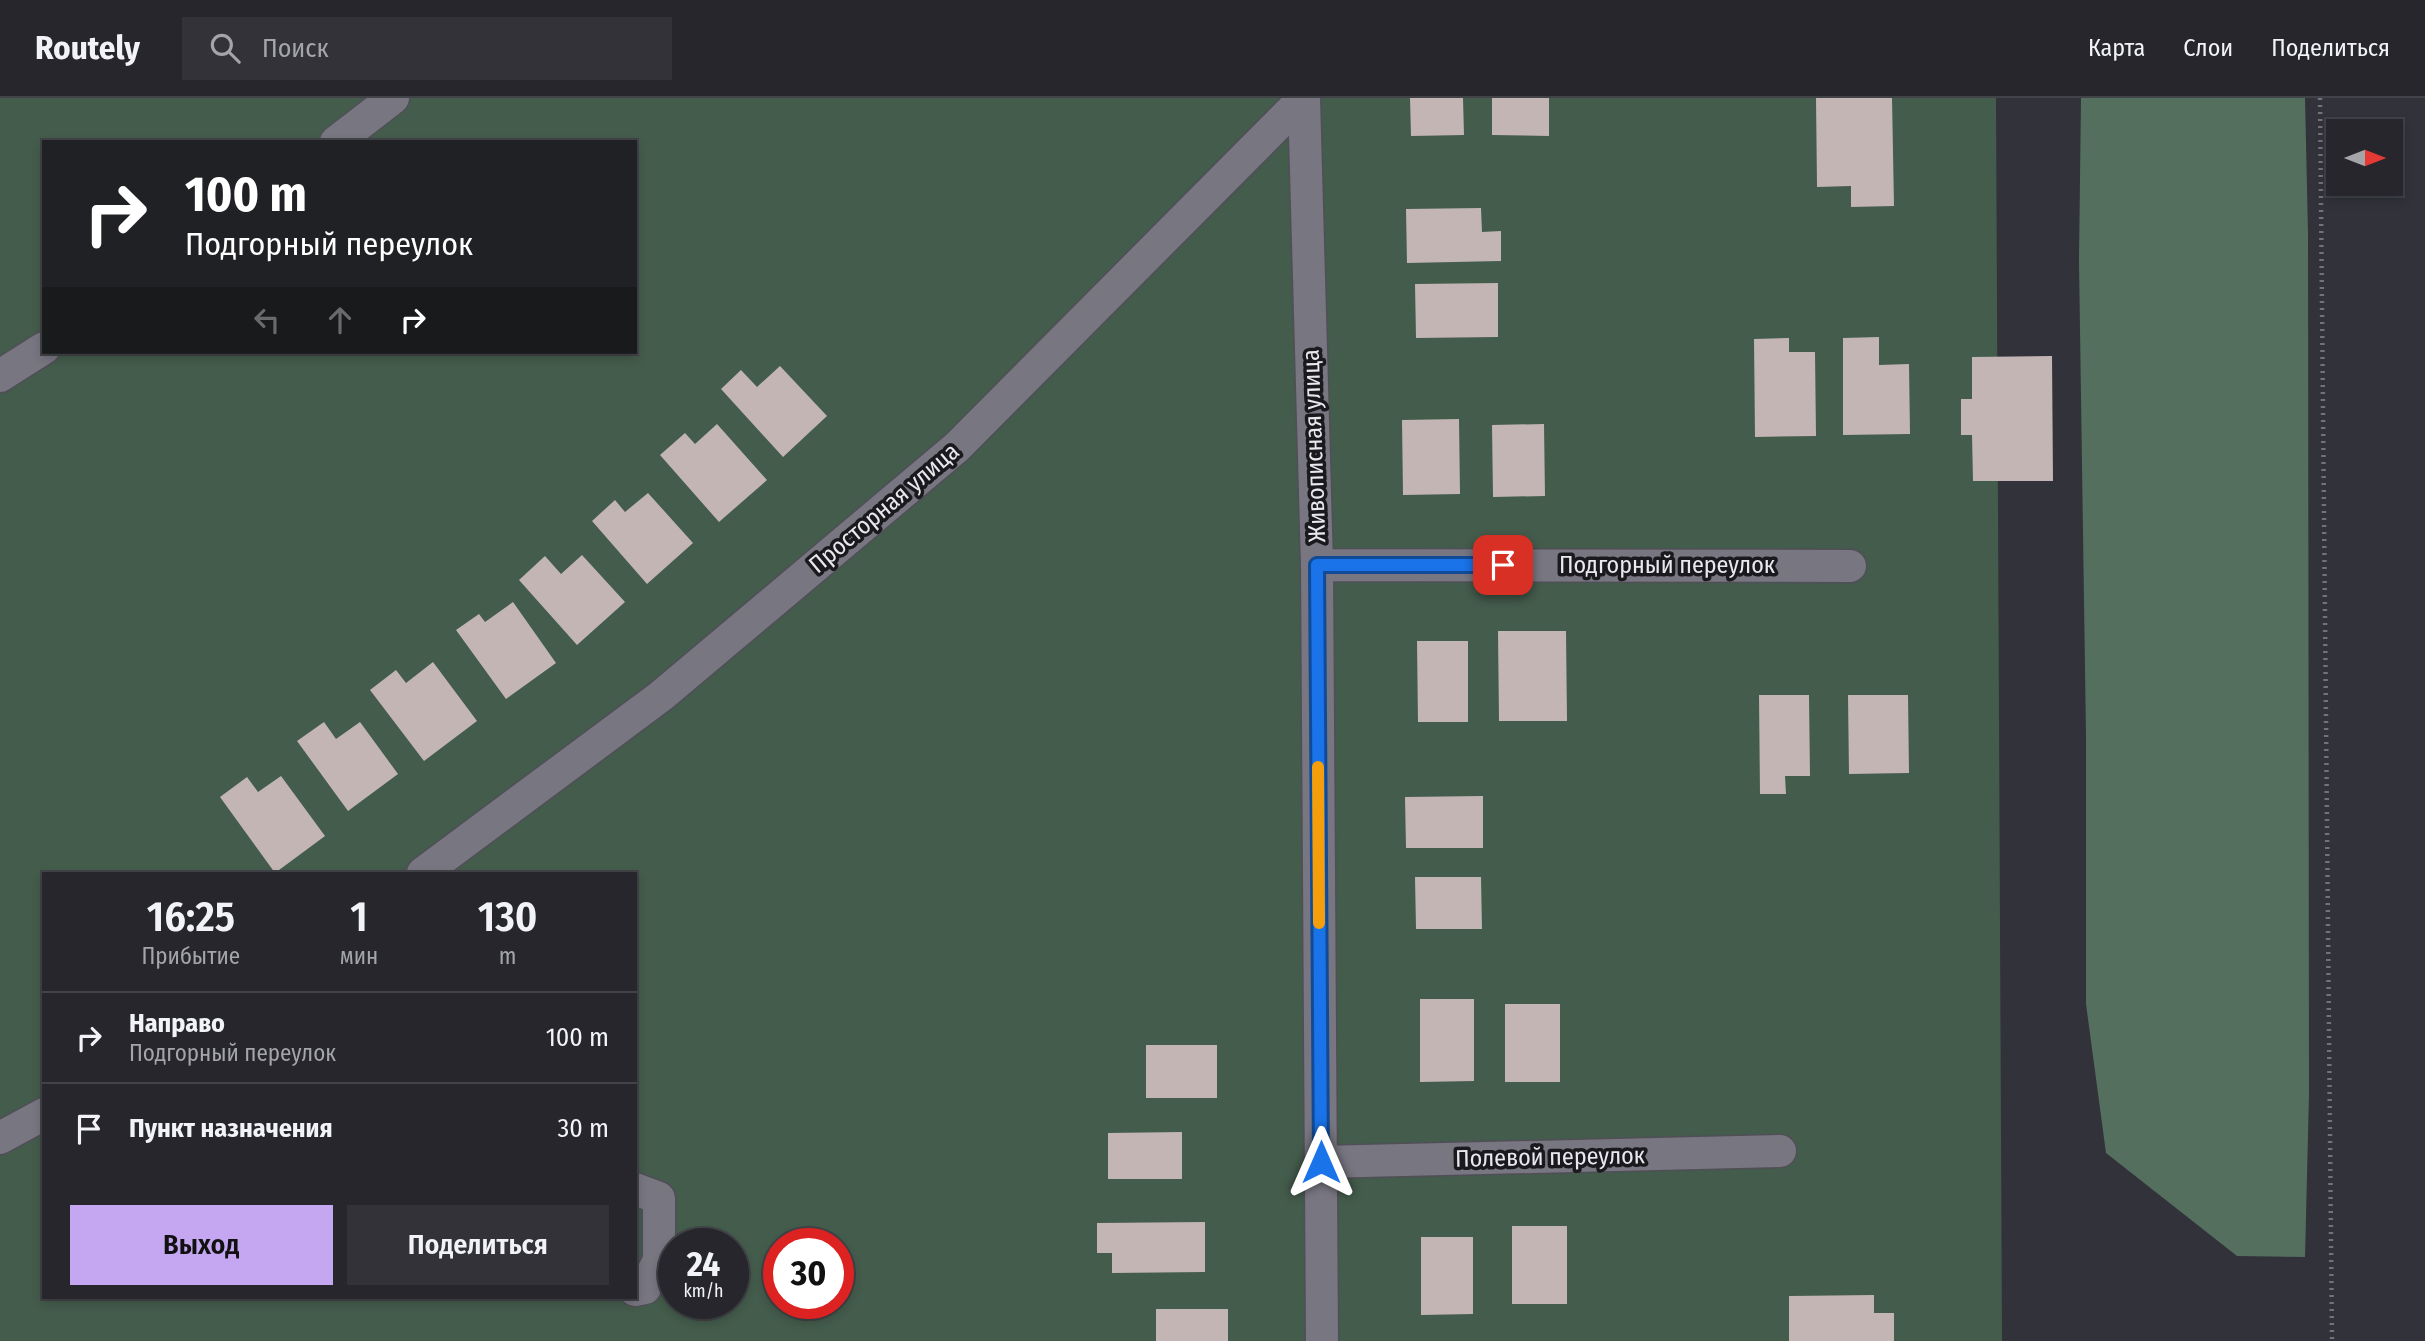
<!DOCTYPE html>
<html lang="ru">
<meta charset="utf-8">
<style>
body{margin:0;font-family:"Fira Sans Condensed",sans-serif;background:#323238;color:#f1f3f6;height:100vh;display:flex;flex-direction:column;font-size:26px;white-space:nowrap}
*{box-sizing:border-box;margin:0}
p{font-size:23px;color:#a4a5a9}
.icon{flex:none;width:38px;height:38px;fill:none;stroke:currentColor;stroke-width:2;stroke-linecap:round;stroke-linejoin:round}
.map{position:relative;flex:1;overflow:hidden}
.side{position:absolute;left:42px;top:774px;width:595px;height:427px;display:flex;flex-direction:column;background:#26262c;border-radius:0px;box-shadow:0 4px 10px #0003,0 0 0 2px #424348}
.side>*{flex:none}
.top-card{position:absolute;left:42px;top:42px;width:595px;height:214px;border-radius:0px;box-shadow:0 4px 10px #0003,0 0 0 2px #424348;background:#202124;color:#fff;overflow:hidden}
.needle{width:46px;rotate:90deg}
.buttons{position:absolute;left:2326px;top:21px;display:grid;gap:14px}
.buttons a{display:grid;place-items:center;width:77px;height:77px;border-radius:0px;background:#26262c;box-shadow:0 4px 10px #0003,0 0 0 2px #424348;font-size:35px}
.speed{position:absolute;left:658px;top:1130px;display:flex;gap:14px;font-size:35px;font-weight:700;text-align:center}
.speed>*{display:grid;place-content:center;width:91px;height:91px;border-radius:50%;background:#26262c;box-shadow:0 4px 10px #0003,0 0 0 2px #424348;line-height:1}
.speed small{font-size:18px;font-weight:400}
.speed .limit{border:10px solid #d22;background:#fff;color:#111}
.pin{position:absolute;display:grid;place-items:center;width:60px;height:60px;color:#fff;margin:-30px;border-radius:14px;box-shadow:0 4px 10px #0006}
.me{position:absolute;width:77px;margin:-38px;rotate:0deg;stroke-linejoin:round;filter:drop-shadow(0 0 5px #0008)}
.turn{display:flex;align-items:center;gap:24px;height:147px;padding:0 28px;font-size:32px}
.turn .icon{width:91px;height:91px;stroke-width:2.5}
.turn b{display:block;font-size:49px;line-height:60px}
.lanes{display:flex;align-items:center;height:66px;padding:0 28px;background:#0003;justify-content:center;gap:35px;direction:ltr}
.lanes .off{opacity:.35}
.eta{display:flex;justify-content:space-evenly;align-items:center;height:119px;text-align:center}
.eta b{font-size:42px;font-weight:600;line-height:49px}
.primary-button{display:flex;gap:14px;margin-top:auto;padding:14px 28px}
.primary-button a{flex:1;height:80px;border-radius:0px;background:#c5a6f0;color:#111;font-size:28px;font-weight:600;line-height:80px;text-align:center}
.primary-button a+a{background:#323238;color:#f1f3f6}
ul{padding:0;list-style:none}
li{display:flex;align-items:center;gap:21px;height:91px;padding:0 28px;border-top:2px solid #424348}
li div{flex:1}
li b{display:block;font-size:26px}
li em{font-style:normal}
header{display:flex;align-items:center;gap:42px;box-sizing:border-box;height:98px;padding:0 35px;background:#26262c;border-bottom:2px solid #424348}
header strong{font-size:33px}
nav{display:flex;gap:38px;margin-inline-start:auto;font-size:24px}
.search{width:490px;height:63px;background:#323238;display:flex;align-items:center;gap:18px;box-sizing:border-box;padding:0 24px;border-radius:0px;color:#a4a5a9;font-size:26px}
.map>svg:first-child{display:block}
.green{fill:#445c4c;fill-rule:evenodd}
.forest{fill:#556f5e}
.building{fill:#c3b5b3}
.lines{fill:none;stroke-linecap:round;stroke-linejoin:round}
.street-casing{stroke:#504f57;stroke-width:35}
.path{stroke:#72727a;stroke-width:4.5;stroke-dasharray:2 5;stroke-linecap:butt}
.street{stroke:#777681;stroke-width:32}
.route-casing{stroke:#114b97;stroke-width:18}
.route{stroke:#1a73e8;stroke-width:12}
.slow{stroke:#f59e0b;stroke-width:12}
.labels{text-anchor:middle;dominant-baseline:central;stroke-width:7;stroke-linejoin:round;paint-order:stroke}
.street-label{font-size:24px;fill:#e9e8ee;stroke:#1a1a1e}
</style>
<header>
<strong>Routely</strong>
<div class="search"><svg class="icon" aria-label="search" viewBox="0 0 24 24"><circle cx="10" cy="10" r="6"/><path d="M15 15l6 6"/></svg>Поиск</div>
<nav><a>Карта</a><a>Слои</a><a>Поделиться</a></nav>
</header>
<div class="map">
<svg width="2425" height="1243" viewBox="0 0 2425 1243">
<rect width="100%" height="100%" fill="#32323b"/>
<!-- green -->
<path class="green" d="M0,0h1996l6,1243h-2002zM44,44h591v210h-591zM44,775h591v424h-591zM674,1146h59v60h-59zM779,1146h59v60h-59z"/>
<!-- forest -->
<path class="forest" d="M2081,0h224l3,136 1,860 -4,163 -68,-1 -131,-103 -20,-149v-268l-7,-475z"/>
<!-- building -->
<path class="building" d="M1410,0h53l1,37 -53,1z
M1492,0h57v38l-57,-1z
M1816,0h76l2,108 -43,1v-21l-34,1z
M1481,110l1,24 19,-1v30l-94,2 -1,-54z
M1498,185v54l-82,1 -1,-54z
M1879,239v28l30,-1 1,70 -67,1v-97z
M1789,240v14h26l1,84 -61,1 -1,-98z
M2052,258l1,125h-80l-1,-46h-11v-36h11v-42z
M780,268l47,50 -44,41 -62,-68 20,-19 16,17z
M1459,321l1,75 -57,1 -1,-75z
M717,326l50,56 -48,42 -59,-67 25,-22 10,11z
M1544,326l1,72 -52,1 -1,-72z
M648,395l45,50 -46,41 -55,-63 23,-21 10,12z
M582,457l43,47 -48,43 -58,-65 26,-24 16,18z
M513,504l43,61 -50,36 -50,-69 23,-16 6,8z
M1498,533h68l1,90h-68z
M1417,543h51v81h-50z
M433,564l44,59 -53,40 -54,-71 26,-20 10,13z
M1759,597h50l1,81h-25l1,18h-26z
M1848,597h60l1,78 -60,1z
M324,624l12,17 24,-17 38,52 -50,37 -51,-70z
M281,678l44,60 -50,37 -55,-76 27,-20 11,15z
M1483,698v52h-77l-1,-51z
M1415,779h66l1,52h-66z
M1420,901h54v82l-54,1z
M1505,906h55v78h-55z
M1146,947h71v53h-71z
M1182,1034v47h-74v-46z
M1205,1124v50l-93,1v-20h-15v-30z
M1512,1128h55v78h-55z
M1421,1139h52v77l-52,1z
M1874,1197v18h20v28h-105v-45z
M1156,1211h72v32h-72z"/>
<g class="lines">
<defs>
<path id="street" d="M1304,0l13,467 5,776
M336,44l57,-44
M0,278l44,-28
M1317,467l533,1
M423,775l238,-177 296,-249 347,-349
M0,1040l44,-24
M1321,1064l459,-11
M635,1091l24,9v62l-14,28 -10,2"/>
</defs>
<!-- street casing -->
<use href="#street" class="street-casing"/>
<!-- path -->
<path class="path" d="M2320,0l12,1243"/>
<!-- street -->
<use href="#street" class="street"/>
</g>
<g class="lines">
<defs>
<path id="route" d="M1321,1064l-4,-597h186"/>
</defs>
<!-- route casing -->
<use href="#route" class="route-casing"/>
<!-- route -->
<use href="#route" class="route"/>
<!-- slow -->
<path class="slow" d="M1318,669l1,156"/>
</g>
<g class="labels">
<!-- street labels -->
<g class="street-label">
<text transform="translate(1314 348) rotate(-92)">Живописная улица</text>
<text transform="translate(884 410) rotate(-40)">Просторная улица</text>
<text x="1667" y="467">Подгорный переулок</text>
<text transform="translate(1550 1059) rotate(-1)">Полевой переулок</text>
</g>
</g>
</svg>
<div class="buttons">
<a><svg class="needle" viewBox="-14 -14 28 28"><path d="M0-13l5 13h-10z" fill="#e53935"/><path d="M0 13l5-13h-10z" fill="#a4a5a9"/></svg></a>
</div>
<div class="speed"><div>24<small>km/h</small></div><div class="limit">30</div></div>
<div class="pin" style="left:1503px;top:467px;background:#d93025"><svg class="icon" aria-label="arrive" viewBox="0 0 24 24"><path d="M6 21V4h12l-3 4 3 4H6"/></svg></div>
<svg class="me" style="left:1321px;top:1064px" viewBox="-20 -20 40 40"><path d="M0-17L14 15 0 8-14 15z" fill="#1a73e8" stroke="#fff" stroke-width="4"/></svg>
<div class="top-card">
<div class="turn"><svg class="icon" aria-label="right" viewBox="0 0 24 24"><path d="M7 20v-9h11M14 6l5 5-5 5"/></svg><div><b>100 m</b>Подгорный переулок</div></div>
<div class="lanes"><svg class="icon off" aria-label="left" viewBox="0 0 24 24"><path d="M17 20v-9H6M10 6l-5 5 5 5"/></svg><svg class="icon off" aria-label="ahead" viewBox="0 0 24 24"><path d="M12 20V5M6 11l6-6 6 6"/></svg><svg class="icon" aria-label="right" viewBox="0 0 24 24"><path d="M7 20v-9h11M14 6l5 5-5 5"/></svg></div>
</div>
<section class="side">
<div class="eta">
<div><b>16:25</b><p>Прибытие</p></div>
<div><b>1</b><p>мин</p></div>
<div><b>130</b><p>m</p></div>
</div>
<ul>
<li><svg class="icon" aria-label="right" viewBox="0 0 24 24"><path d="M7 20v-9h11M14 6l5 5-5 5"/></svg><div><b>Направо</b><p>Подгорный переулок</p></div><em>100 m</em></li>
<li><svg class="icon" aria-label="arrive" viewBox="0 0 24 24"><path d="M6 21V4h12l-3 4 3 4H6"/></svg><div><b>Пункт назначения</b></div><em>30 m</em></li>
</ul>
<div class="primary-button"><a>Выход</a><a>Поделиться</a></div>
</section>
</div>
